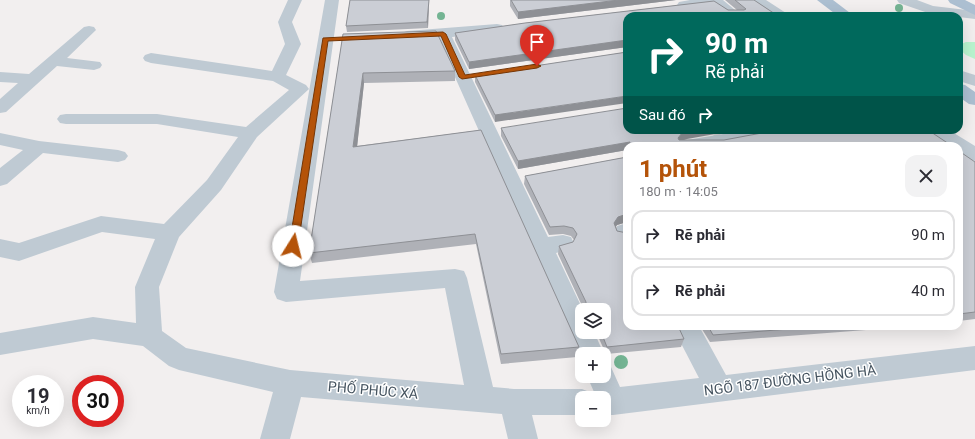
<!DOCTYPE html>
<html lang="vi">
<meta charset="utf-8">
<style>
body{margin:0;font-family:Roboto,sans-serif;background:#f2f2f3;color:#2b2b33;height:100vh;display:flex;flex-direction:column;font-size:15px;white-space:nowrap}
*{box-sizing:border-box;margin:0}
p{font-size:13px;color:#7c7c81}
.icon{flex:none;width:22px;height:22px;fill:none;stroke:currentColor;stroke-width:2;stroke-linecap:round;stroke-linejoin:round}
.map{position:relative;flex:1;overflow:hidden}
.details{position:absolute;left:623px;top:142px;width:340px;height:188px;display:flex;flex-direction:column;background:#fff;border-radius:12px;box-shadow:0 4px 16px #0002}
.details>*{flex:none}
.top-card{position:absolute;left:623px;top:12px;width:340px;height:122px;border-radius:12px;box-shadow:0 4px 16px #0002;background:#00695c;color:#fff;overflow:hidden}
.buttons{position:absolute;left:575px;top:303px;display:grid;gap:8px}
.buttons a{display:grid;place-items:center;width:36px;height:36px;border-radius:8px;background:#fff;box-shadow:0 4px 16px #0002;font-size:20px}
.speed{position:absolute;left:12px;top:375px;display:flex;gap:8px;font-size:20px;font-weight:700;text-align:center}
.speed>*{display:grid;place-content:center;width:52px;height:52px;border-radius:50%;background:#fff;box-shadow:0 4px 16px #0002;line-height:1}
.speed small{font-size:10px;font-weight:400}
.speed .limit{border:6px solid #d22;background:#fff;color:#111}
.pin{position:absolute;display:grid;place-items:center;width:34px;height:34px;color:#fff;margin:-41px -17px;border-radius:50% 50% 50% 0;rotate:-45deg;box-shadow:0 0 4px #0007}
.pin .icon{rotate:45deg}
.me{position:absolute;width:44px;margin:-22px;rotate:9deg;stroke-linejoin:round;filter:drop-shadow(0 0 3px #0008)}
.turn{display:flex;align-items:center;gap:14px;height:84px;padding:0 16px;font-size:18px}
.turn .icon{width:52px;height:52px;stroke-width:2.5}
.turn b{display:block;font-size:28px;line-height:34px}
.then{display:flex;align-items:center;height:38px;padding:0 16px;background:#0003;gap:8px;font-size:15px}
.round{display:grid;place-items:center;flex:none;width:42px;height:42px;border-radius:12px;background:#f2f2f3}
.overview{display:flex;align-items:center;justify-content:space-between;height:68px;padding:0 16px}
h1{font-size:24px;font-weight:700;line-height:30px;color:#b45309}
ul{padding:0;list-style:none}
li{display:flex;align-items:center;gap:12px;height:50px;margin:0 8px 6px;padding:0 8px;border:2px solid #e1e1e2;border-radius:12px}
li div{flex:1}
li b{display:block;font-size:15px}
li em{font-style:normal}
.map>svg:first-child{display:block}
.green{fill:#b9f4cf}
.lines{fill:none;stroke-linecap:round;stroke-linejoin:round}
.minor-tunnel{stroke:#cfd0d2;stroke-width:20;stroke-dasharray:20 10;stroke-linecap:butt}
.minor{fill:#bfcad3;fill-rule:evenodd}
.major{fill:#acbfd1;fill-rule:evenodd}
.tree{fill:#74b493}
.wall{fill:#afb1b7}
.shaded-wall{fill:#8e9095}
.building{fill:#cbced5;stroke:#8e9095}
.route{fill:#b45309;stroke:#753606}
.labels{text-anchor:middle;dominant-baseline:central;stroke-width:3;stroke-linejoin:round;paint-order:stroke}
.near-street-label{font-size:14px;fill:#45535f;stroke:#fff}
</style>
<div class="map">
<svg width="975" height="439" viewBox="0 0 975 439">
<rect width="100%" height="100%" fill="#f2efef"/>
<!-- green -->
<path class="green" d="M966,42h9v17l-9,-4 -7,-6v-4z"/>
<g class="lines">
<!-- minor-tunnel -->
<path class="minor-tunnel" d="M719,130l3,3"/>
<!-- minor -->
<path class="minor" d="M288,0h14l-10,22 9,22 -15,31 20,10 3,4 -52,48 -36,53 -42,47 -20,50 3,44 24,17 104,22 174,15 -19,-97 -159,14 -9,-3 -3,-7 51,-292h14l-39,281 155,-12 9,2 3,7 26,109 21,2h68l10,4 1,1 1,-2 -7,-16h17v-11l7,2 9,20 79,-9 -27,-52h27l27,49 249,-29v24l-362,45h-9v-17h-22v17h-50l6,24h-30l-6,-25 -201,-17 -11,42h-30l13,-47 -94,-22 -10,-4 -26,-20 -50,-7 -93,16v-22l93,-16 43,6 -1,-36 20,-48 -53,-7 -83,29 -19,-4v-18l19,4 82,-27 63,8 43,-44 31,-43 -81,-13h-91l-6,-1 -3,-4 3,-4 6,-1h91l89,13 43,-37 -16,-9 -122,-18 -6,-2 -2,-3 2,-3 6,-2 121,18 13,-27 -7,-22z
M690,0h33l19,16h-16l-14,-10 -28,3 -5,-1 -2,-3 2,-3z
M750,0h16l20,13 2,3h-17z
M897,0h20l16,6 42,5v8l-16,-2v-1l-28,-2 -32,-11z
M497,24l5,1 2,3 -2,3 -50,6 96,200 15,-2 8,2 3,6 -3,6 -15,4 27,57h-1v22h12l10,22h-22v8l-144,-323 -31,2 -5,-2 -3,-3 3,-3 5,-2z
M89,26l5,1 2,3 -29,28 33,4 2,3 -2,3 -6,2 -37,-4 -51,46 -6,1v-14l18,-16 -18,-1v-10l29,2 55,-47z
M959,70l16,5v11l-16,-5z
M747,130h42l-2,4 -7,2 -59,10h-44l3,-4 7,-2z
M927,130h22l26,16v15l-7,-2 -9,-6v-7h-11l-19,-12z
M0,133l39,8 79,9 7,2 3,4 -3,4 -7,2 -75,-9 -36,31 -7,2v-18l23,-18 -23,-5z
M627,223v17l-10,-2 -3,-6 3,-6z"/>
<!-- major -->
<path class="major" d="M817,0h16l21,16h-16z
M948,0h17l10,5v10l-25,-12z
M959,84l6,1 10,7v13l-6,-1 -10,-7z"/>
</g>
<!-- trees -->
<g class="tree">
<circle cx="899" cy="8" r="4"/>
<circle cx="441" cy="16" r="4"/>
<circle cx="621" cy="362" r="7"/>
</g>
<!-- wall -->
<path class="wall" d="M350,0h79l-1,28 -81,4 -1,-6z
M510,0h166l-158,19 -8,-13z
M725,0h29l24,16h-151v31l-158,22 -14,-29v-7l70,-10 189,-22 14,9h9z
M343,34l112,37v10l-91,2 -7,63 124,-16 98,217 -2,10 -76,7 -25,-120 -164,19 -3,-10z
M627,52l-132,70 -20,-40v-7z
M501,128l186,11 -4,1 269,6h-325v4l-109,19 -17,-33z
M959,151l16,11v157l-16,2z
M627,157v65l-10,3 -1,1 1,5 67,108 -3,8 -75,7 -10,-22h8v-22h-20l-26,-56 1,-8 14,-4 1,-2 -3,-4 -8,-2 -14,1 -25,-51 1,-8z
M700,326h218l-208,16z"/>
<!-- shaded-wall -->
<path class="shaded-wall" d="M429,0l-1,28 -1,-6z
M619,0h57l-158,19v-7z
M627,40v7l-158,22v-7z
M363,73l1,10 -8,74 -3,-10z
M627,96v7l-132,19v-7z
M693,130h45l-51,9 -7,2 -2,-3 4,-5z
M630,142l-1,4h-2v4l-109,19v-8z
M627,214v8l-10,3 -4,6 1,-8 4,-6z"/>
<!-- building -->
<path class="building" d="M350,0h79l-2,22 -81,4z
M511,0h108l-101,12z
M735,0h19l24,16h-151v24l-158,22 -14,-29 70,-10 189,-22 14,9h16l2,-1z
M436,31l19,40 -92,2 -10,74 128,-17 98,217 -78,7 -26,-120 -166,19 34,-219z
M627,52v44l-132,19 -20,-40z
M627,108v22h66l-11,3 -4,5 1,2h45l54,-10h150l24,16h-323l1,-4 -112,19 -17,-33z
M959,151l16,11v150l-16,2z
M627,157v57l-9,3 -4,6 3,8 10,2v93h51l6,13 -77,8 -6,-15h3v-22h-18v-8l-27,-56 14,-4 4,-8 -4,-6 -9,-2 -14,1 -25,-51z
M708,326h119l-114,9z"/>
<!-- route -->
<path class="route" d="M443,32l3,2 19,41 72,-11 4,2 -4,2 -75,11 -3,-2 -18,-41 -113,5 -30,205 -5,4 -3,-1 -1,-3 34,-208z"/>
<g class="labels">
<!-- near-street labels -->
<g class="near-street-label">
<text transform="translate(790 380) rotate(-7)">NGÕ 187 ĐƯỜNG HỒNG HÀ</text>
<text transform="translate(373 390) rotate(5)">PHỐ PHÚC XÁ</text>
</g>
</g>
</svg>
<div class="buttons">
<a><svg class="icon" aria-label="layers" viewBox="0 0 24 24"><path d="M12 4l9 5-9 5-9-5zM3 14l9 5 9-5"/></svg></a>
<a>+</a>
<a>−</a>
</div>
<div class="speed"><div>19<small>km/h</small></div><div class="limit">30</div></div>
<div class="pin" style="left:537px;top:66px;background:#d93025"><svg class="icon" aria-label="arrive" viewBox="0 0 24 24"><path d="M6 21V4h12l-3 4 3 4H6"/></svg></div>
<svg class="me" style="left:293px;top:246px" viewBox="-20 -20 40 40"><circle r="19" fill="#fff"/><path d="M0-13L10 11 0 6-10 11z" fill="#b45309"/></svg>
<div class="top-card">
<div class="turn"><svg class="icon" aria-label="right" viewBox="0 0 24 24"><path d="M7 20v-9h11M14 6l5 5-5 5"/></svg><div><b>90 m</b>Rẽ phải</div></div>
<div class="then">Sau đó<svg class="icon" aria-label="right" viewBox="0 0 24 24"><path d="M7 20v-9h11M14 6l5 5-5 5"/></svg></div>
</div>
<section class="details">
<div class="overview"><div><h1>1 phút</h1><p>180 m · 14:05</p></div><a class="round"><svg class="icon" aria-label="close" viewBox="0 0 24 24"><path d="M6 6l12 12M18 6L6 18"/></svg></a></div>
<ul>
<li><svg class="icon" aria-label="right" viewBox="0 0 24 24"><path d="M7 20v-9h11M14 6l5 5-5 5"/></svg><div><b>Rẽ phải</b></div><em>90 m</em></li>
<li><svg class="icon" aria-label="right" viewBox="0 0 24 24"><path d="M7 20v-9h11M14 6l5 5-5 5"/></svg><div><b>Rẽ phải</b></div><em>40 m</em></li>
</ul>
</section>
</div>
